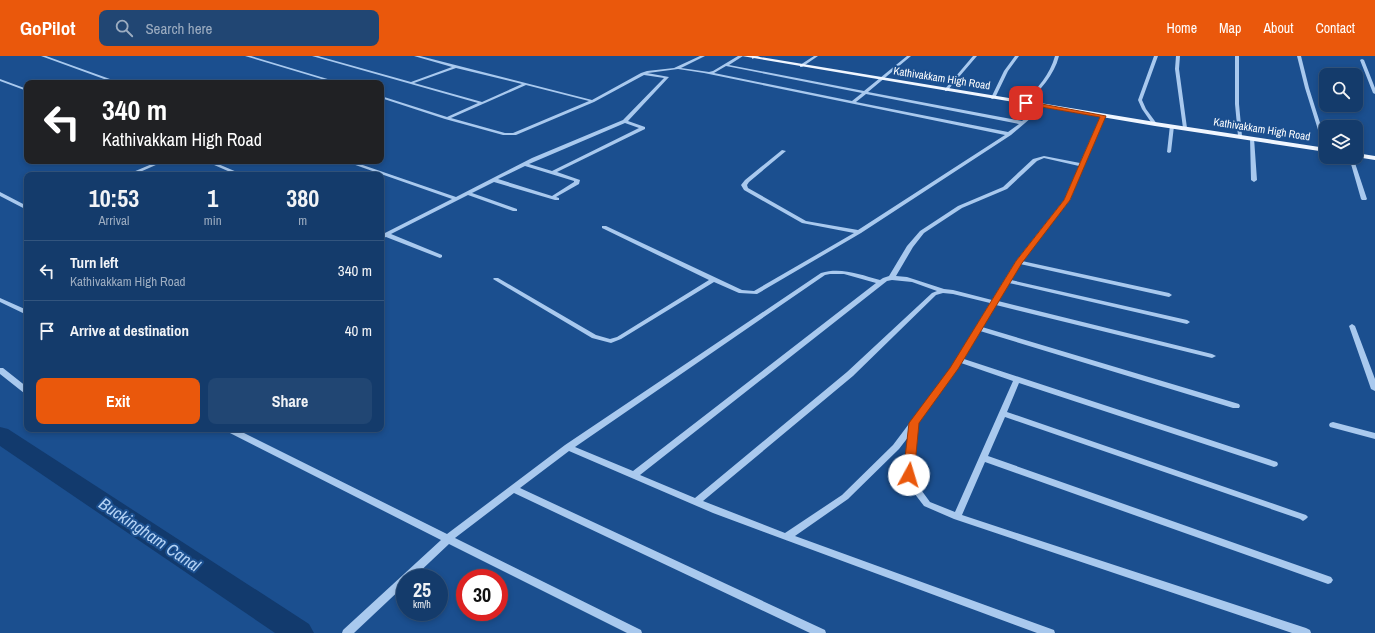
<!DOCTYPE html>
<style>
body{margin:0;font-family:"Archivo Narrow",sans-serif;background:#214673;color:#f1f3f6;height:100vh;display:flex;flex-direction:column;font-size:15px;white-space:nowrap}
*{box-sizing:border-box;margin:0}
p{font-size:13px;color:#9dadc1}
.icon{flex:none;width:22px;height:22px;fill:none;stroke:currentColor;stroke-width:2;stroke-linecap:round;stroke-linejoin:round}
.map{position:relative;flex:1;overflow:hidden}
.drawer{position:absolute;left:24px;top:116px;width:360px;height:260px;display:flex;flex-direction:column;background:#143b6b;border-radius:8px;box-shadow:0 2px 6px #0003,0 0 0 1px #33557e}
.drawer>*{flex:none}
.top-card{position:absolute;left:24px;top:24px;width:360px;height:84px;border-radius:8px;box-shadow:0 2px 6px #0003,0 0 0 1px #33557e;background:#202124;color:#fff;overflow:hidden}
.tools{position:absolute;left:1319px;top:12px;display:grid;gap:8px}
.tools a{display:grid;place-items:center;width:44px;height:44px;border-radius:8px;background:#143b6b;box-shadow:0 2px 6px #0003,0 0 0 1px #33557e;font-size:20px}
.speed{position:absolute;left:396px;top:513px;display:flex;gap:8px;font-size:20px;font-weight:700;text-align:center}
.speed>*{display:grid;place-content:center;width:52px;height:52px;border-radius:50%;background:#143b6b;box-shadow:0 2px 6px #0003,0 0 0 1px #33557e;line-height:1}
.speed small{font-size:10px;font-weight:400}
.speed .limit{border:6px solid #d22;background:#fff;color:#111}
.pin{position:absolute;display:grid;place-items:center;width:34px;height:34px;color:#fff;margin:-17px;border-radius:8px;box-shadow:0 2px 6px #0006}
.me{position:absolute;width:44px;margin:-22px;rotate:6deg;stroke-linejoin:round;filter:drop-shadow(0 0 3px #0008)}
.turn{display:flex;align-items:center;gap:14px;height:84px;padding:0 12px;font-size:18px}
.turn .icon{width:52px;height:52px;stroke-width:2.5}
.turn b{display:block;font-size:28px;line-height:34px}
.eta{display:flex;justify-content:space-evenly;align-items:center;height:68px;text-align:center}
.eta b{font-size:24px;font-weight:700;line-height:28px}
.button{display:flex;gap:8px;margin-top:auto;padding:8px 12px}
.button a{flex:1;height:46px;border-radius:8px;background:#ea580c;color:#fff;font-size:16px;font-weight:700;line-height:46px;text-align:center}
.button a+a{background:#214673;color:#f1f3f6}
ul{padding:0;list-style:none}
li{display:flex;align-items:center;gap:12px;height:60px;padding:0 12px;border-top:1px solid #33557e}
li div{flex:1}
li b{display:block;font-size:15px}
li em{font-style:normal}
header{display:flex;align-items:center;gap:24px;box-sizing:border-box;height:56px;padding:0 20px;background:#ea580c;color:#fff}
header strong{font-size:19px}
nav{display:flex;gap:22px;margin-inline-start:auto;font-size:14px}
.search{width:280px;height:36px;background:#214673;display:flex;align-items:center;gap:10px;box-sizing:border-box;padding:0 14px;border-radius:8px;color:#9dadc1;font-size:15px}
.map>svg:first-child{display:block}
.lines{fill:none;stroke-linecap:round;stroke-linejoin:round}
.canal{fill:#123a6d;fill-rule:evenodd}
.minor{fill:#a9c9ee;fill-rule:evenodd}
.major{fill:#f0f6ff;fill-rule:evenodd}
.route{fill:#ea580c;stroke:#983908}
.labels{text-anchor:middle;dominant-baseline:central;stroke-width:4;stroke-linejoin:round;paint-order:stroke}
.far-street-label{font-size:11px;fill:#fff;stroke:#1b4f8f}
.near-water-label{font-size:17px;font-style:italic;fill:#b5d3f5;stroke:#1b4f8f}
</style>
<header>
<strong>GoPilot</strong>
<div class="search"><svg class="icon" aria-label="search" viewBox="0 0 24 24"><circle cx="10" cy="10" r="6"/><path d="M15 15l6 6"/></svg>Search here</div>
<nav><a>Home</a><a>Map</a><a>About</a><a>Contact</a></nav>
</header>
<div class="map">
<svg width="1375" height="577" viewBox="0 0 1375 577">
<rect width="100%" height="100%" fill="#1b4f8f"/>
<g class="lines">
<!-- canal -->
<path class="canal" d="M0,371l8,2 301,195 5,9h-39l-275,-187z"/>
<!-- minor -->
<path class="minor" d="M41,0h5l75,27h-6z
M245,0h6l90,27h-6z
M312,0h6l93,26 41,-15 -38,-11h6l172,44 49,-27 6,-2 27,-3 26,-12h5l-24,12 28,4 4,-1 25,-15h5l-14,9 135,26 43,-35h4l-43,36 154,29 20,-16 3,1 -34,29 -150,98 -104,61 -18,-1 -25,-11 -93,57 -10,4 -19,-5 -99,-59 1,-1h4l98,57 14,4 7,-2 92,-57 -107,-52v-2h4l136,64 12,1 100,-58 -52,-10 -58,-33 -3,-5 4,-5 37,-30 4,1 -37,31 -2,3 1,3 58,33 52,9 147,-95 -301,-62 -26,-4 -30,4h-1l22,4 -41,44 17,6v2l-88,43 23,8 -1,4 -23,13 3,1v2h-4l-61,-18 -22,11 45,16v2h-4l-45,-16 -77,39 51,21v2l-2,1 -54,-21 -5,2v-4l71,-36 -108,-38h7l105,36 76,-39 91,-38 41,-42 -20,-3 -50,27 -78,33h-13l-58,-16 -64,-21v-2l66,21 31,-14zM726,10l136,27 -10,8 -138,-28zM456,12l66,16 -40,18 -68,-19zM526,29l63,16 -76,32h-8l-54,-15zM866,38l153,30 -11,8 -152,-30zM625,67l14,5 -87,43 -23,-7zM525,110l49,15v1l-22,14 -54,-17z
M755,0h5l-8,3v-2z
M814,0h4l-16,11h-2v-2z
M973,0h4l-30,35h-2v-2z
M1015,0h4l-11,15 -13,27 -3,1 -1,-1 13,-27z
M1055,0h4c-5,20 -19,33 -32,48h-2v-2c12,-14 25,-27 30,-46z
M1154,0h4l-16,44 4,9 11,15 -2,1h-2l-11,-16 -4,-9z
M1176,0h4l-1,13 8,59 -2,1 -2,-1 -8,-59z
M1235,0h4v48l3,32 -2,1 -2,-1 -3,-32z
M1297,0h4l8,32 17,54v8l-2,-1 -19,-61z
M1362,3l2,1 11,28v6l-2,-1 -13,-33z
M0,23l27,10v2l-27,-10z
M1101,59l4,1 -20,48v1l-1,1 -14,34 -48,61 147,32 3,2 -3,2 -149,-33 -9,16 176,40 3,2 -3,2 -178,-41 -11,18 214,53 4,2 -4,2 -216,-53 -14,22 257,77 1,2 -1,2h-6l-253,-77 -16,28 313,103 1,2 -1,2 -3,1 -3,-1 -252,-83 -12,29 299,103 2,2 -2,2 -3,2 -3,-2 -295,-102 -17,39 343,121 2,3 -2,3 -3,1 -343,-122 -23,53 344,113 4,2 1,3h-19l-338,-114 -30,-13 -13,-17 -6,-14 4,-39 -10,13 -51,50 -53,37 259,94 1,3h-18l-324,-120 -144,-62 -49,37 305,142 1,3h-16l-296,-140 -59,45 186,92 1,3h-15l-178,-89 -36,34h-8v7l-51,48h-12l1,-3 98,-90 -215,-109 -1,-2h11l211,105 118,-89 256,-172c21,-6 39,2 59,7l3,-2 6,-2 18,-30 13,-15 38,-25 45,-19 30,-28 11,-3 36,7zM1044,102l35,8 -15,34 -48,61 -24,39 -39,-10 -9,-1 -37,-12 -11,-1 17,-29 11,-14 38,-25 45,-19 30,-28zM830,218h14l32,9 -243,188 -58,-24 250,-172zM892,224l20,2 25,9 -5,2 -85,79 -152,126 -55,-23 247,-194zM943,237l10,1 37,9 -39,65 -58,77 -51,50 -57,38 -82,-32 150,-125 83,-81zM961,307l52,18 -58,131 -25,-10 -11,-15 -6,-12 5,-52z
M1170,69l4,1 -3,26 -2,1 -2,-1z
M1250,81l4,1 3,42 -3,2 -3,-2z
M1349,101h4l14,42 -1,1h-4l-1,-1z
M159,105h6l-32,14h-7z
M205,105h6l33,14h-7z
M0,136l27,14v4l-27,-14z
M0,242l27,12v5l-27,-13z
M1352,268l3,2 20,53v12l-4,-2 -22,-63z
M0,312h3l24,19v6h-3l-24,-19z
M1333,366l42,11v6l-45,-12 -1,-2 1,-2z"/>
<!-- major -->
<path class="major" d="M742,0h12l401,66 171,26v4l-171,-26z
M1356,97l19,3v4l-19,-3z"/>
</g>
<!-- route -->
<path class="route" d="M1026,45l80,15 -36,84 -48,63 -64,106 -39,54 -5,52 -1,3h-8l-2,-3 6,-52 41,-55 66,-107 48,-61 36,-83 -76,-13v-2z"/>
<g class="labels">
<!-- far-street labels -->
<g class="far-street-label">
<text transform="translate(942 22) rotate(9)">Kathivakkam High Road</text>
<text transform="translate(1262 73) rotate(9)">Kathivakkam High Road</text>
</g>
<!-- near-water labels -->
<g class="near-water-label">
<text transform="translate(150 478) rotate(34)">Buckingham Canal</text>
</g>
</g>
</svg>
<div class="tools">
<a><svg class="icon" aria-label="search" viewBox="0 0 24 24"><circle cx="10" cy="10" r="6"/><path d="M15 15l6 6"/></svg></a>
<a><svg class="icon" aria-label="layers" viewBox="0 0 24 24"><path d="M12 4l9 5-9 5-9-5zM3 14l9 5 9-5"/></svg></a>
</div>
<div class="speed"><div>25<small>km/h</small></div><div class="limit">30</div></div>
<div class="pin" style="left:1026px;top:47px;background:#d93025"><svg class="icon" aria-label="arrive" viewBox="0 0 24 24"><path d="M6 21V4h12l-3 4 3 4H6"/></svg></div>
<svg class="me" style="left:909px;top:419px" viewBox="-20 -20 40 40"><circle r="19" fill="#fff"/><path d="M0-13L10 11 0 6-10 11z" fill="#ea580c"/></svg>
<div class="top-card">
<div class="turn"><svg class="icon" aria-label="left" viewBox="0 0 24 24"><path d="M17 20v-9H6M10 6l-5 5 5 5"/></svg><div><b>340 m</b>Kathivakkam High Road</div></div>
</div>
<section class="drawer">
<div class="eta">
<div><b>10:53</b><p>Arrival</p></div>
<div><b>1</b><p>min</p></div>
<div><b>380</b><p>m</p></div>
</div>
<ul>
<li><svg class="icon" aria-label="left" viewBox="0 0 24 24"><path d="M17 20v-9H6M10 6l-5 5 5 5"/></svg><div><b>Turn left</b><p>Kathivakkam High Road</p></div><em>340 m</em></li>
<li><svg class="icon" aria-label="arrive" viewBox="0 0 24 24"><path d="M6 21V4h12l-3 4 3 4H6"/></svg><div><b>Arrive at destination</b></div><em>40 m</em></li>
</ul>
<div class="button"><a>Exit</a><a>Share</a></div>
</section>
</div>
